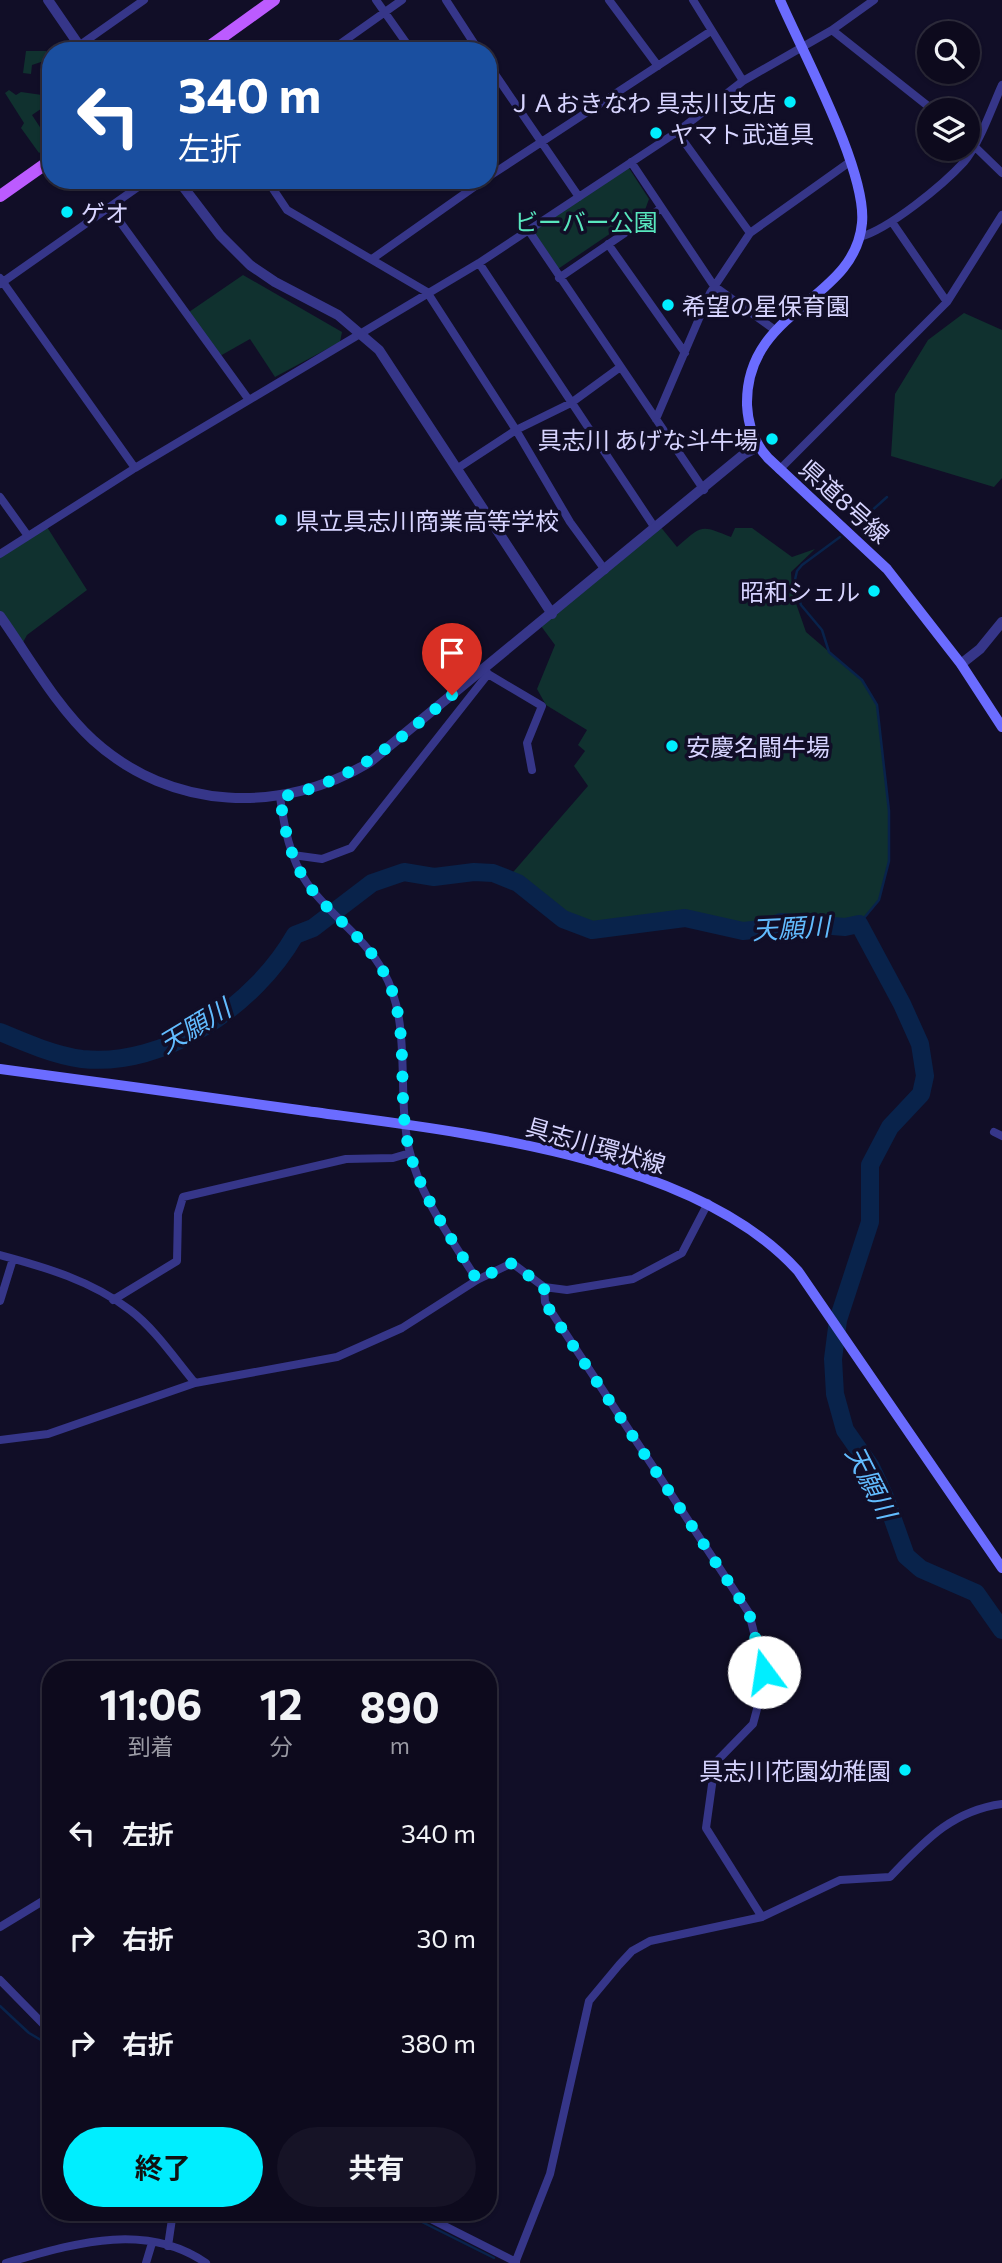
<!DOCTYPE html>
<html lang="ja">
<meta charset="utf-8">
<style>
body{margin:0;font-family:Commissioner,"Noto Sans JP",sans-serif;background:#161326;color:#f1f3f6;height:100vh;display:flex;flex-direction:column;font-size:26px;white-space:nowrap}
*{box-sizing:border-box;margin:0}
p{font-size:23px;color:#9a9aa4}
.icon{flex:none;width:38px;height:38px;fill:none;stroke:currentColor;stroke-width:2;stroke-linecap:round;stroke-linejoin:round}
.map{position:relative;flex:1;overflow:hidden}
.side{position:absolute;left:42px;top:1661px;width:455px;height:560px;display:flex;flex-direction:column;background:#0d0a1d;border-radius:28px;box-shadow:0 2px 5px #0004,0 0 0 2px #2d2b3b}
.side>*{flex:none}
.top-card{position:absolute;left:42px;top:42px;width:455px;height:147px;border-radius:28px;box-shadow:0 2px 5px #0004,0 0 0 2px #2d2b3b;background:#1a4fa0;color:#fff;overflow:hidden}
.controls{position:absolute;left:917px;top:21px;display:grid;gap:14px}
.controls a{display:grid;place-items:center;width:63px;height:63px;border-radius:50%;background:#0d0a1d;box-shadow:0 2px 5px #0004,0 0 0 2px #2d2b3b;font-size:35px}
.pin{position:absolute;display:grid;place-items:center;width:60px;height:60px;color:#fff;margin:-72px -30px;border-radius:50% 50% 50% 0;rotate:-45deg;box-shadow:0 0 7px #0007}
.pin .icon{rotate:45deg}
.me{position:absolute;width:77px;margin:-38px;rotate:346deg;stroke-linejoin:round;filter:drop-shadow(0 0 5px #0008)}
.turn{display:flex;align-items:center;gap:24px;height:147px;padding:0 21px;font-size:32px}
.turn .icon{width:91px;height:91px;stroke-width:2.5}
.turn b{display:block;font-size:49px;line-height:60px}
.eta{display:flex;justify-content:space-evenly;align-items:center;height:119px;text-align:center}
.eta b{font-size:42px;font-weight:700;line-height:49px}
.primary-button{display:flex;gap:14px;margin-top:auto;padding:14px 21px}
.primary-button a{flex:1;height:80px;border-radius:42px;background:#0ef;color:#111;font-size:28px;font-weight:700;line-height:80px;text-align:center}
.primary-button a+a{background:#161326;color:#f1f3f6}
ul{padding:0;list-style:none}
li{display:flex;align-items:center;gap:21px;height:105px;padding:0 21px}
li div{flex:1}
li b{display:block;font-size:26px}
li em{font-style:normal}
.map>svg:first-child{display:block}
.green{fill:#10312f}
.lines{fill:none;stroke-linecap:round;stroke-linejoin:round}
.stream{stroke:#09234b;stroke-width:2.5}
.river{stroke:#09234b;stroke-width:18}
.minor{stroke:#363689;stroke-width:8}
.tertiary{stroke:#363689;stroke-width:10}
.secondary{stroke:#6b6cff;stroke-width:10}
.primary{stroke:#bc5bff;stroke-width:12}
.route{stroke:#0ef;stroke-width:12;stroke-dasharray:0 21.6}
.poi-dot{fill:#0ef;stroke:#110e27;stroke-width:2.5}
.labels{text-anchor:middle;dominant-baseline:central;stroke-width:7;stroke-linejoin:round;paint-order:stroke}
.poi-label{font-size:24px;fill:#d7d4ff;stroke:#110e27;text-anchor:start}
.park-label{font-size:24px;fill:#58e7be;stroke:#110e27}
.street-label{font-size:24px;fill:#d7d4ff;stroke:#110e27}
.water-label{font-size:26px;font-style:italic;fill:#62bcff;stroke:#110e27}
</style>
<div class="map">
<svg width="1002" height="2263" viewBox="0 0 1002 2263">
<rect width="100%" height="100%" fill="#110e27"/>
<!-- green -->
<path class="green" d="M26,51h20l3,4 -2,5 -15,5 -1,9 -8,-1z
M45,84l6,1v17l-19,13 19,29 -12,9 -18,-25 3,-5 -19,-30 4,-3 7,5 5,-3 21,3z
M627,165l22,34 -4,11 -90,61 -26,-40z
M243,275l99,57 -2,10 -65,35 -25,-38 -30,17 -31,-44z
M964,313l38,17v148l-8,9 -103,-31 4,-62 33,-54z
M659,525l18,22c26,-23 24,-22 54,-10l4,-9h17l40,29 23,-8 -24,23 1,20 14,40 56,48 15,25 12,106v50l-10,39 -20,24 -14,3 -64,-5 -19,7 -19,2 -44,-12h-31l-76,11 -29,-11 -55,-41 80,-92 -14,-20 11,-15 -7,-6 9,-15 -41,-25 -9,-16 18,-44 -14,-19z
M47,527l40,63 -60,45 -6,11 -21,-30v-62z"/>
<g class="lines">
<!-- stream -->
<path class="stream" d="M858,523l29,-26
M840,537l-38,28 -5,6 -3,13 7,21 21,25 7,22 33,28 15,25 12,106v50l-10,39 -20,24
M0,2006l29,27 22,13
M402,2212l92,46"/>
<!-- river -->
<path class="river" d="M0,1032c26,11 54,23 82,27 83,9 173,-54 213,-124l18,-7 59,-45 32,-11 30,5 40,-5 19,1 25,10 45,36 29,11 93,-12 58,13 19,-2 19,-7 64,5 14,-3 43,80 18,40 5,32 -4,18 -31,33 -20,38v57l-32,98 -5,39 2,35 10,36 26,37 14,30 21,59 15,13 55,24 26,37"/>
<!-- minor -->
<path class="minor" d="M376,0l36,51
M446,0l33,51
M609,0l49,66
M693,0l50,81
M832,30l101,80
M80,45l64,-45
M330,51l72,-51
M488,64l91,133
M677,132l73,101
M968,140l34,33
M488,160l8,11
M631,162l83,124 61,44
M488,177l223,-146
M267,180l20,30 140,82 89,138 54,92 35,48
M110,208l139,192
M892,222l55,80
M529,231l175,259
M860,237c29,-8 83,-52 104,-75 15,-17 28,-55 38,-77
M608,244l77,109
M372,259l112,-79
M479,263l176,265
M0,278l135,190
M559,278l101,-69
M0,284l148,-104
M656,419l54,-126 40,-60 101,-72
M458,468l58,-38 55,-27 48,-35
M779,470l168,-168 55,-87
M0,497l28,39
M0,554l135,-86 344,-205 198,-131 66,-51 89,-51 42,-30
M488,674l54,32 -15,37 5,27
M280,797c4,29 10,62 27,86 22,32 57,53 76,88 30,52 13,121 26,178 11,48 42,89 68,131
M293,855l29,4 29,-11 137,-174 -3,-5
M994,1132l8,4
M0,1255c45,12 92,26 130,55 25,19 45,49 65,73
M544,1287l1,15 204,311 15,59 -4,26 -7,26 -38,39 -9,65 56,89
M113,1300l64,-39 1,-47 5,-17 163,-38 47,-1 17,-5
M0,1301l13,-42
M0,1440l48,-6 147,-51 142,-26 65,-29 75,-48 35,-17 32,24 23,3 66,-11 49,-26 26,-50
M0,1927l51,-31
M0,1980l51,52
M417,2212l99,50
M168,2246l5,-34
M6,2263c64,-18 138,-43 200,0
M146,2263l6,-20
M515,2263l35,-89 39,-173 30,-36 13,-14 18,-10 112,-24 78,-37 50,-3c34,-35 61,-66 112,-73"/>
<!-- tertiary -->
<path class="tertiary" d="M48,0l35,51
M178,180l42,55 30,30 25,17 63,33 41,35 173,264
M0,616c29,41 56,90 93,124 78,71 189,75 277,22l374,-308 14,-7
M961,664l19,-15 22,-27"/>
<!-- secondary -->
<path class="secondary" d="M780,0c23,53 87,171 82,223 -7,79 -117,85 -115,182 1,21 7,38 21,53l119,111 74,95 41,63
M0,1069c100,13 199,27 299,41 151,21 393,43 499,161l204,297"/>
<!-- primary -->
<path class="primary" d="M203,51l71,-51
M0,196l51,-36"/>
</g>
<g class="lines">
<!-- route -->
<path class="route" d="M452,695c-56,47 -98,86 -172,102 4,29 10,62 27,86 22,32 57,53 76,88 30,52 12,121 26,178 12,48 42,88 68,131l35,-17 32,24 1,16 204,310 15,59"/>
</g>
<!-- markers -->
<g class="poi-dot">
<circle cx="790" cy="102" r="7"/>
<circle cx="656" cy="133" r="7"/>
<circle cx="67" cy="212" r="7"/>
<circle cx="668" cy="305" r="7"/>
<circle cx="772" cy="439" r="7"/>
<circle cx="281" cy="520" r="7"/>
<circle cx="874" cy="591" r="7"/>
<circle cx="672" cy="746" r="7"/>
<circle cx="905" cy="1770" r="7"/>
</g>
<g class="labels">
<!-- poi labels -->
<g class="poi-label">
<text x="776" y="102" text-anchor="end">ＪＡおきなわ 具志川支店</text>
<text x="670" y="133">ヤマト武道具</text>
<text x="81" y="212">ゲオ</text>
<text x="682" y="305">希望の星保育園</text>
<text x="758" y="439" text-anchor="end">具志川 あげな斗牛場</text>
<text x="295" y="520">県立具志川商業高等学校</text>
<text x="860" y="591" text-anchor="end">昭和シェル</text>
<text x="686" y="746">安慶名闘牛場</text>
<text x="891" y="1770" text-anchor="end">具志川花園幼稚園</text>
</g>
<!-- park labels -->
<g class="park-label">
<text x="586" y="221">ビーバー公園</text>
</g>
<!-- street labels -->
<g class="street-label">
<text transform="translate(845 501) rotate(42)">県道8号線</text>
<text transform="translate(596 1145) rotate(16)">具志川環状線</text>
</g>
<!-- water labels -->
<g class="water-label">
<text transform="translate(791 927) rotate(-3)">天願川</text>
<text transform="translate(194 1025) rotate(-31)">天願川</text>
<text transform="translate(872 1482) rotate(63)">天願川</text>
</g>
</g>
</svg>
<div class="controls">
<a><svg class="icon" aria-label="search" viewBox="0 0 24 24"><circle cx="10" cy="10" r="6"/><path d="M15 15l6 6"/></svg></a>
<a><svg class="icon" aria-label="layers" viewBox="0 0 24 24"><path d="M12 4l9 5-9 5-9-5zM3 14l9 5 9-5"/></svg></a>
</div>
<div class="pin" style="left:452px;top:695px;background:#d93025"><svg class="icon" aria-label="arrive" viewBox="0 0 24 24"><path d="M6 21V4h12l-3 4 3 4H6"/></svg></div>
<svg class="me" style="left:764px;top:1672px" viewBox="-20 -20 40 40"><circle r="19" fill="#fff"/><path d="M0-13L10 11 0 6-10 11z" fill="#0ef"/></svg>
<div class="top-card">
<div class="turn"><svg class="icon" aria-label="left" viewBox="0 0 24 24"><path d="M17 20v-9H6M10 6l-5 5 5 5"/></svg><div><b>340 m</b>左折</div></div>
</div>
<section class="side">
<div class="eta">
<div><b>11:06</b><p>到着</p></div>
<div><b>12</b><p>分</p></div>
<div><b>890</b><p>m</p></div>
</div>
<ul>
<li><svg class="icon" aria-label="left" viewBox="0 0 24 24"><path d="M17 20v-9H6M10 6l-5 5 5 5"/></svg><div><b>左折</b></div><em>340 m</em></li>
<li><svg class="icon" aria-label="right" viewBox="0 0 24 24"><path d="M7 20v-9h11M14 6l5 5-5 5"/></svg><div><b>右折</b></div><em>30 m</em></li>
<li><svg class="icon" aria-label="right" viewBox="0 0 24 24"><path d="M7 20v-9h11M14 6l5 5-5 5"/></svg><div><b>右折</b></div><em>380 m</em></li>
</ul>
<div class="primary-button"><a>終了</a><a>共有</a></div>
</section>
</div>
